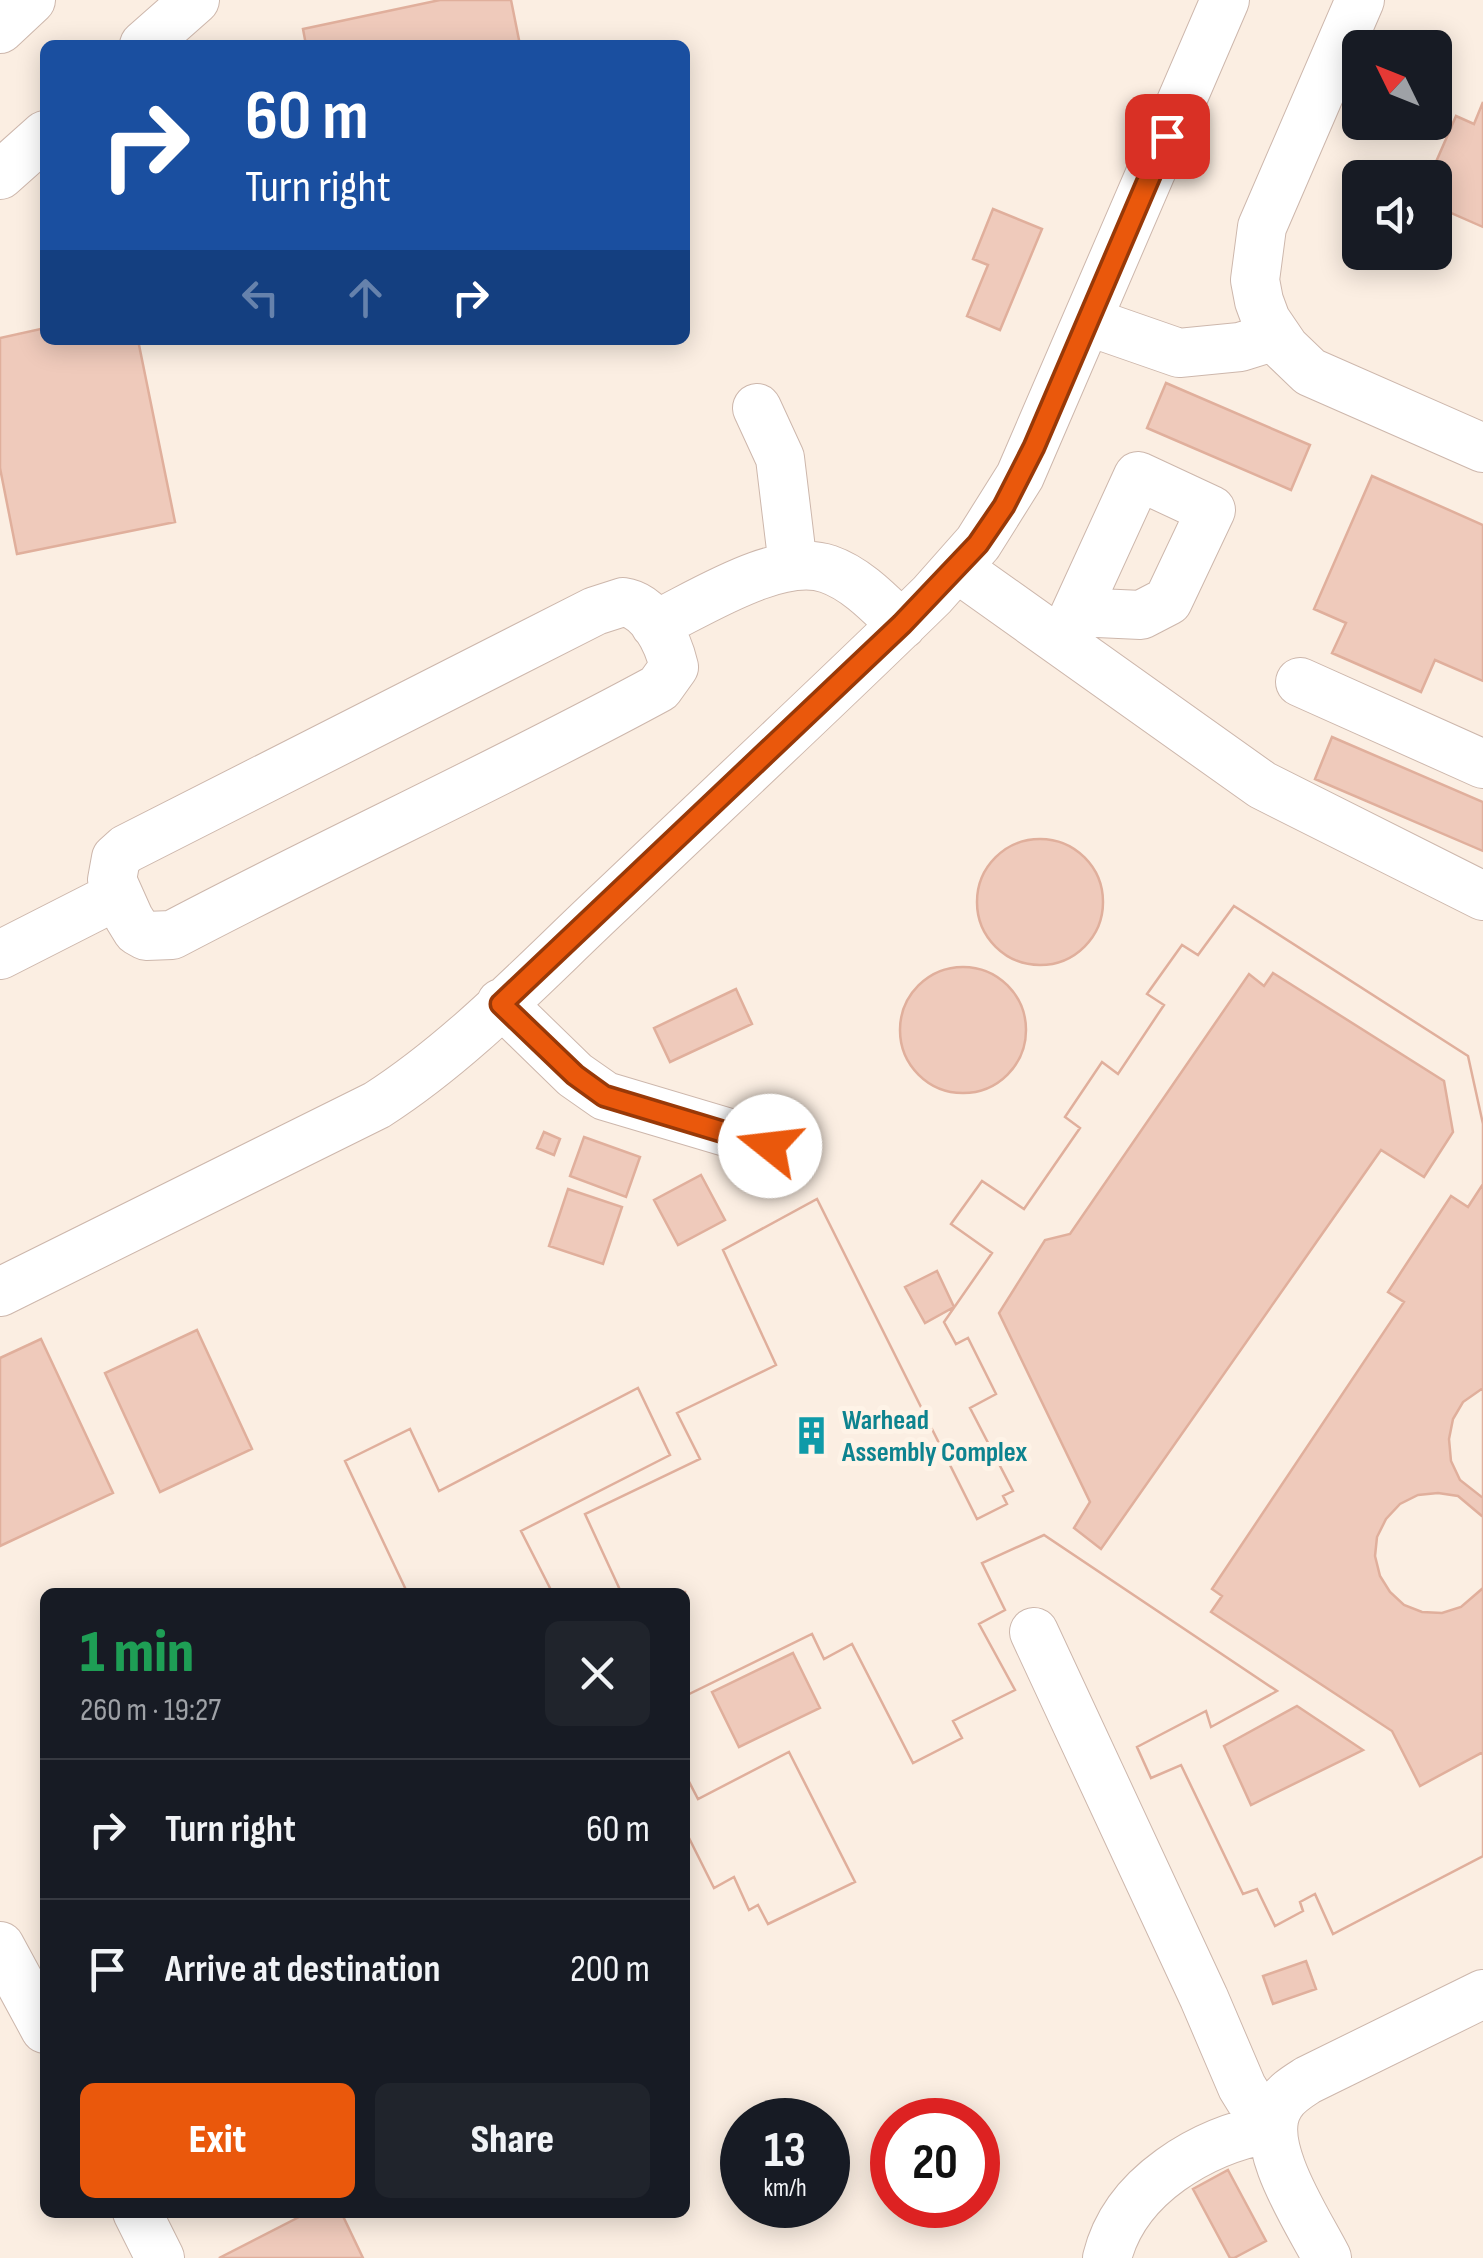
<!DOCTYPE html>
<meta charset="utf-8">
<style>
body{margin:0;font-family:"Sofia Sans Condensed",sans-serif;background:#20242c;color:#f1f3f6;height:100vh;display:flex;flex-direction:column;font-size:38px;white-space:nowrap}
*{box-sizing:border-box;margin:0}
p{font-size:32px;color:#9ea1a6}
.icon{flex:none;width:55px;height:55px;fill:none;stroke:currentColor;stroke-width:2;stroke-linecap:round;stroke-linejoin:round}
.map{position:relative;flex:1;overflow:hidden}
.drawer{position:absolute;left:40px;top:1588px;width:650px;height:630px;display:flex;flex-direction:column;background:#171b24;border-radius:15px;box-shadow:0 5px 25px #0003}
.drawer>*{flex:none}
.hud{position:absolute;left:40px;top:40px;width:650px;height:305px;border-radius:15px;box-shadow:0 5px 25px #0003;background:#1a4fa0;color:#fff;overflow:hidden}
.needle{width:65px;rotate:313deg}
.tools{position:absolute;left:1342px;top:30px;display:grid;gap:20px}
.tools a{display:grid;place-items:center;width:110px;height:110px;border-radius:15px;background:#171b24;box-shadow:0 5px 25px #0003;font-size:50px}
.speed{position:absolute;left:720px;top:2098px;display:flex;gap:20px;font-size:50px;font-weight:700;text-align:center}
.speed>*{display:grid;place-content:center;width:130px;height:130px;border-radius:50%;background:#171b24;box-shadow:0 5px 25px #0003;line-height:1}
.speed small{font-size:25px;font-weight:400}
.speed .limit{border:15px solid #d22;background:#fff;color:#111}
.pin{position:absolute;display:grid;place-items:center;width:85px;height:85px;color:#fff;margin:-42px;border-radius:20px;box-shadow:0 5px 15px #0006}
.me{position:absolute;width:110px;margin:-55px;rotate:286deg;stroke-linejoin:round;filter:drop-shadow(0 0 8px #0008)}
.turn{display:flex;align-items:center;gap:35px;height:210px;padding:0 40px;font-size:45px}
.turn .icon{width:130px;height:130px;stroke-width:2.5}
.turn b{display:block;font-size:70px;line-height:85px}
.lanes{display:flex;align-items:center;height:95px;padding:0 40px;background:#0003;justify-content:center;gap:50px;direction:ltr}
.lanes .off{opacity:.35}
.round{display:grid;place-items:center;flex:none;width:105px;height:105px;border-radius:15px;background:#20242c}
.headline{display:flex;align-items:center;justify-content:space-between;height:170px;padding:0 40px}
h1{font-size:60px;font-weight:800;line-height:75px;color:#1e9e55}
.button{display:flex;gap:20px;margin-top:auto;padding:20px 40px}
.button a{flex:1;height:115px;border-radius:15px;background:#ea580c;color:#fff;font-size:40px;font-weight:800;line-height:115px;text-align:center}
.button a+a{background:#20242c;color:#f1f3f6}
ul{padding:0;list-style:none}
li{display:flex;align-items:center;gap:30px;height:140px;padding:0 40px;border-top:2px solid #363941}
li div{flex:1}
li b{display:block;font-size:38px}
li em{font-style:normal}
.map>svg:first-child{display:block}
.building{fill:#efcabb;stroke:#e0af9c;stroke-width:2.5;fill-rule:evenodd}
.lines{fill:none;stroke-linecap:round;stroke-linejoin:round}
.minor-casing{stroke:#cdb7ac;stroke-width:50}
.minor{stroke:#fff;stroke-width:48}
.route-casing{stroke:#983908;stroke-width:25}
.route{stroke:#ea580c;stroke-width:18}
.labels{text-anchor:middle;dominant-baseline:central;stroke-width:10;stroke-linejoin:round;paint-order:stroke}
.culture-label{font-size:28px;font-weight:bold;fill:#0d838f;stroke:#fef3e7;text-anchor:start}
</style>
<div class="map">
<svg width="1483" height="2258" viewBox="0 0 1483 2258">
<rect width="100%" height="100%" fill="#fbeee2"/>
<!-- building -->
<path class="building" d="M440,0h71l9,45h-214l-3,-16z
M1483,102v125l-48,-21v-28h-6l27,-62 18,8z
M993,209l49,20 -42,101 -33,-14 21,-51 -15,-6z
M45,328v12h93l37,182 -158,32 -17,-86v-130z
M1166,383l144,62 -19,45 -144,-62z
M1372,476l111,49v156l-48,-21 -14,32 -89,-39 14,-30 -32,-14z
M1332,737l151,65v49l-168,-72z
M977 902a63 63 0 1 1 126 0a63 63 0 1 1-126 0Z
M1234,906l234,150 15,68v60l-15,23 -17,-11 -63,96 16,10 -192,287 10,7 -11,16 181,119 28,55 63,-34v104l-150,78 -18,-40 -15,8 3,9 -28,15 -18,-37 -14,5 -62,-129 -30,13 -14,-31 69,-36 5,16 66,-36 -233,-156 -62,28 23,47 -26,14 36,66 -62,31 9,17 -49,25 -61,-119 -28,15 -12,-25 -127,62v-104h-64l-36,-78 115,-55 -23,-46 99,-48 -53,-115 94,-51 160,320 30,-15 -4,-8 10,-5 -43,-83 26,-14 -28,-56 -12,6 -12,-22 48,-69 -41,-29 31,-43 42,28 56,-81 -15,-11 37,-55 16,12 46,-69 -17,-11 35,-49 16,10zM1273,973l171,108 9,51 -29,45 -43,-27 -280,399 -27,-21 16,-26 -91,-189 46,-73 25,-6 179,-260 15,12zM1297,1706l66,44 -112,55 -27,-59z
M1234,906l234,150 15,68v732l-150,78 -18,-40 -15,8 3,9 -28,15 -18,-37 -14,5 -62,-129 -30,13 -14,-31 69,-36 5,16 66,-36 -233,-156 -62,28 23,47 -26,14 36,66 -62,31 9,17 -49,25 -61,-119 -28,15 -12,-25 -127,62v-104h-64l-36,-78 115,-55 -23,-46 99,-48 -53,-115 94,-51 160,320 30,-15 -4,-8 10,-5 -43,-83 26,-14 -28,-56 -12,6 -12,-22 48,-69 -41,-29 31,-43 42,28 56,-81 -15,-11 37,-55 16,12 46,-69 -17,-11 35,-49 16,10z
M900 1030a63 63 0 1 1 126 0a63 63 0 1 1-126 0Z
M736,989l16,35 -82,38 -16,-34z
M544,1132l16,7 -6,16 -17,-7z
M584,1137l56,20 -14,40 -56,-21z
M701,1175l24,45 -47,25 -24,-45z
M568,1189l54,18 -19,57 -54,-18z
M937,1271l17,36 -29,16 -20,-36z
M197,1330l55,119 -92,43 -55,-119z
M41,1339l72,154 -113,53v-188z
M638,1388l32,67 -149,76 31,61h-145l-62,-131 65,-32 29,62z
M638,1388l32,67 -149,76 31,61h-145l-62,-131 65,-32 29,62z
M1483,1388v110l-23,-18 -9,-19 -2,-22 4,-20 10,-17z
M1438,1493l20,3 25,21v71l-22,19 -19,6 -20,-1 -18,-7 -14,-13 -10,-16 -5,-20 2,-19 9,-18 14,-15 18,-9z
M793,1653l27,55 -81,39 -27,-55z
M789,1752l66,130 -87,42 -10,-19 -9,5 -15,-33 -20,11 -29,-58v-56l13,25z
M789,1752l66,130 -87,42 -10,-19 -9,5 -15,-33 -20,11 -29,-58v-56l13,25z
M1306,1961l10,28 -43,15 -10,-28z
M1228,2170l38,71 -32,17h-4l-37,-69z
M309,2212h32l22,46h-144z"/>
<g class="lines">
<defs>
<path id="minor" d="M1360,0l-98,227 -7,53 4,21 7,19 19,28 25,24 173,76
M0,29l31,-29
M144,45l51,-45
M0,175l45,-40
M1087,321l92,32 61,-6 36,-11
M757,408l23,50 13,108
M957,568l305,217 221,111
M623,602c28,4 45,39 51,65l-15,21c-160,87 -326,162 -487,247l-26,1 -9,-5 -8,-13 -17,-38 4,-22 10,-9 469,-238z
M655,625c44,-21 124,-73 173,-56 29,10 52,35 74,56
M1062,642l76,-166 73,34 -43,91 -27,14 -65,-3
M1300,682l183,82
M0,955l118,-60
M501,1003l74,72 30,21 165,49
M0,1292l377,-187c87,-56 160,-135 235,-205 107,-102 215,-202 320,-305l46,-52 42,-67 205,-476
M1034,1632l170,366 38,89 8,13 25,16
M0,1946l45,83
M137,2212l23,46
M1107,2258c18,-73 96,-118 165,-130
M1327,2258c-18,-36 -71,-113 -48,-152 6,-12 18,-19 29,-26l175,-86"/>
</defs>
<!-- minor casing -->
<use href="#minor" class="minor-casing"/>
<!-- minor -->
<use href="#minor" class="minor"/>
</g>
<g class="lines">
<defs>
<path id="route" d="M770,1146l-166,-50 -29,-21 -74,-71 401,-380 76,-80 26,-38 30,-59 133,-311"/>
</defs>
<!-- route casing -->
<use href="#route" class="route-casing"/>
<!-- route -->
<use href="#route" class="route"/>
</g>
<!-- icons -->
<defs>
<symbol id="building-bare" viewBox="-9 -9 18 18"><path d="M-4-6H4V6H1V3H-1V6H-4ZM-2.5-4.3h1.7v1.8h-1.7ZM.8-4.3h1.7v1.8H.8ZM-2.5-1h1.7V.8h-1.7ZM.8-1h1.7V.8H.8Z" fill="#0f9aa8" stroke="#fef3e7" stroke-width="2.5" paint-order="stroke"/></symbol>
</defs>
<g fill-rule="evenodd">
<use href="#building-bare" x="784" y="1408" width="55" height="55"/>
</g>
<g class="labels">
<!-- culture labels -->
<g class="culture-label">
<text x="842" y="1420">Warhead<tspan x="842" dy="32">Assembly Complex</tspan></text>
</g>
</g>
</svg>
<div class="tools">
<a><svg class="needle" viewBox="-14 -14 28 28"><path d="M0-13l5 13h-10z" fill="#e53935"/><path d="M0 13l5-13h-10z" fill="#9ea1a6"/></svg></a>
<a><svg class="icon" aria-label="sound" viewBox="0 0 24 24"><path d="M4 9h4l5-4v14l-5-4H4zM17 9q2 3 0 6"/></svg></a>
</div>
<div class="speed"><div>13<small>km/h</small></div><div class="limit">20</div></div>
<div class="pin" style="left:1167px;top:136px;background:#d93025"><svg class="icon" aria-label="arrive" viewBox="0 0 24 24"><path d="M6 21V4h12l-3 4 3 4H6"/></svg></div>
<svg class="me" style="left:770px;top:1146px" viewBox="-20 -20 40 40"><circle r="19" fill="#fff"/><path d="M0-13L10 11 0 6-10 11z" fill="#ea580c"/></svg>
<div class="hud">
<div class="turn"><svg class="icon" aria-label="right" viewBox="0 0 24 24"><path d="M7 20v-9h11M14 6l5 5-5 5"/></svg><div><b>60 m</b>Turn right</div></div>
<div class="lanes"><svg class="icon off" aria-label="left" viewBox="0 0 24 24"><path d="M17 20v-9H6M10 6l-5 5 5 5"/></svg><svg class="icon off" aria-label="ahead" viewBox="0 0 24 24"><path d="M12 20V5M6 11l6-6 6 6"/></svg><svg class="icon" aria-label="right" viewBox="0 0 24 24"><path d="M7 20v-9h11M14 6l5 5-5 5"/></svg></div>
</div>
<section class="drawer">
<div class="headline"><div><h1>1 min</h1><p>260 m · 19:27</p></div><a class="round"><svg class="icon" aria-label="close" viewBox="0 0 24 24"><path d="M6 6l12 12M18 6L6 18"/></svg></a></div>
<ul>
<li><svg class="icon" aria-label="right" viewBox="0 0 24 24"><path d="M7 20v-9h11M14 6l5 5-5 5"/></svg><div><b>Turn right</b></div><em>60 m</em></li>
<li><svg class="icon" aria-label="arrive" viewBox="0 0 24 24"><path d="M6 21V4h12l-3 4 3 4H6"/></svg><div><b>Arrive at destination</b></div><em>200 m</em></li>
</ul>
<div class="button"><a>Exit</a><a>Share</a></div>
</section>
</div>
